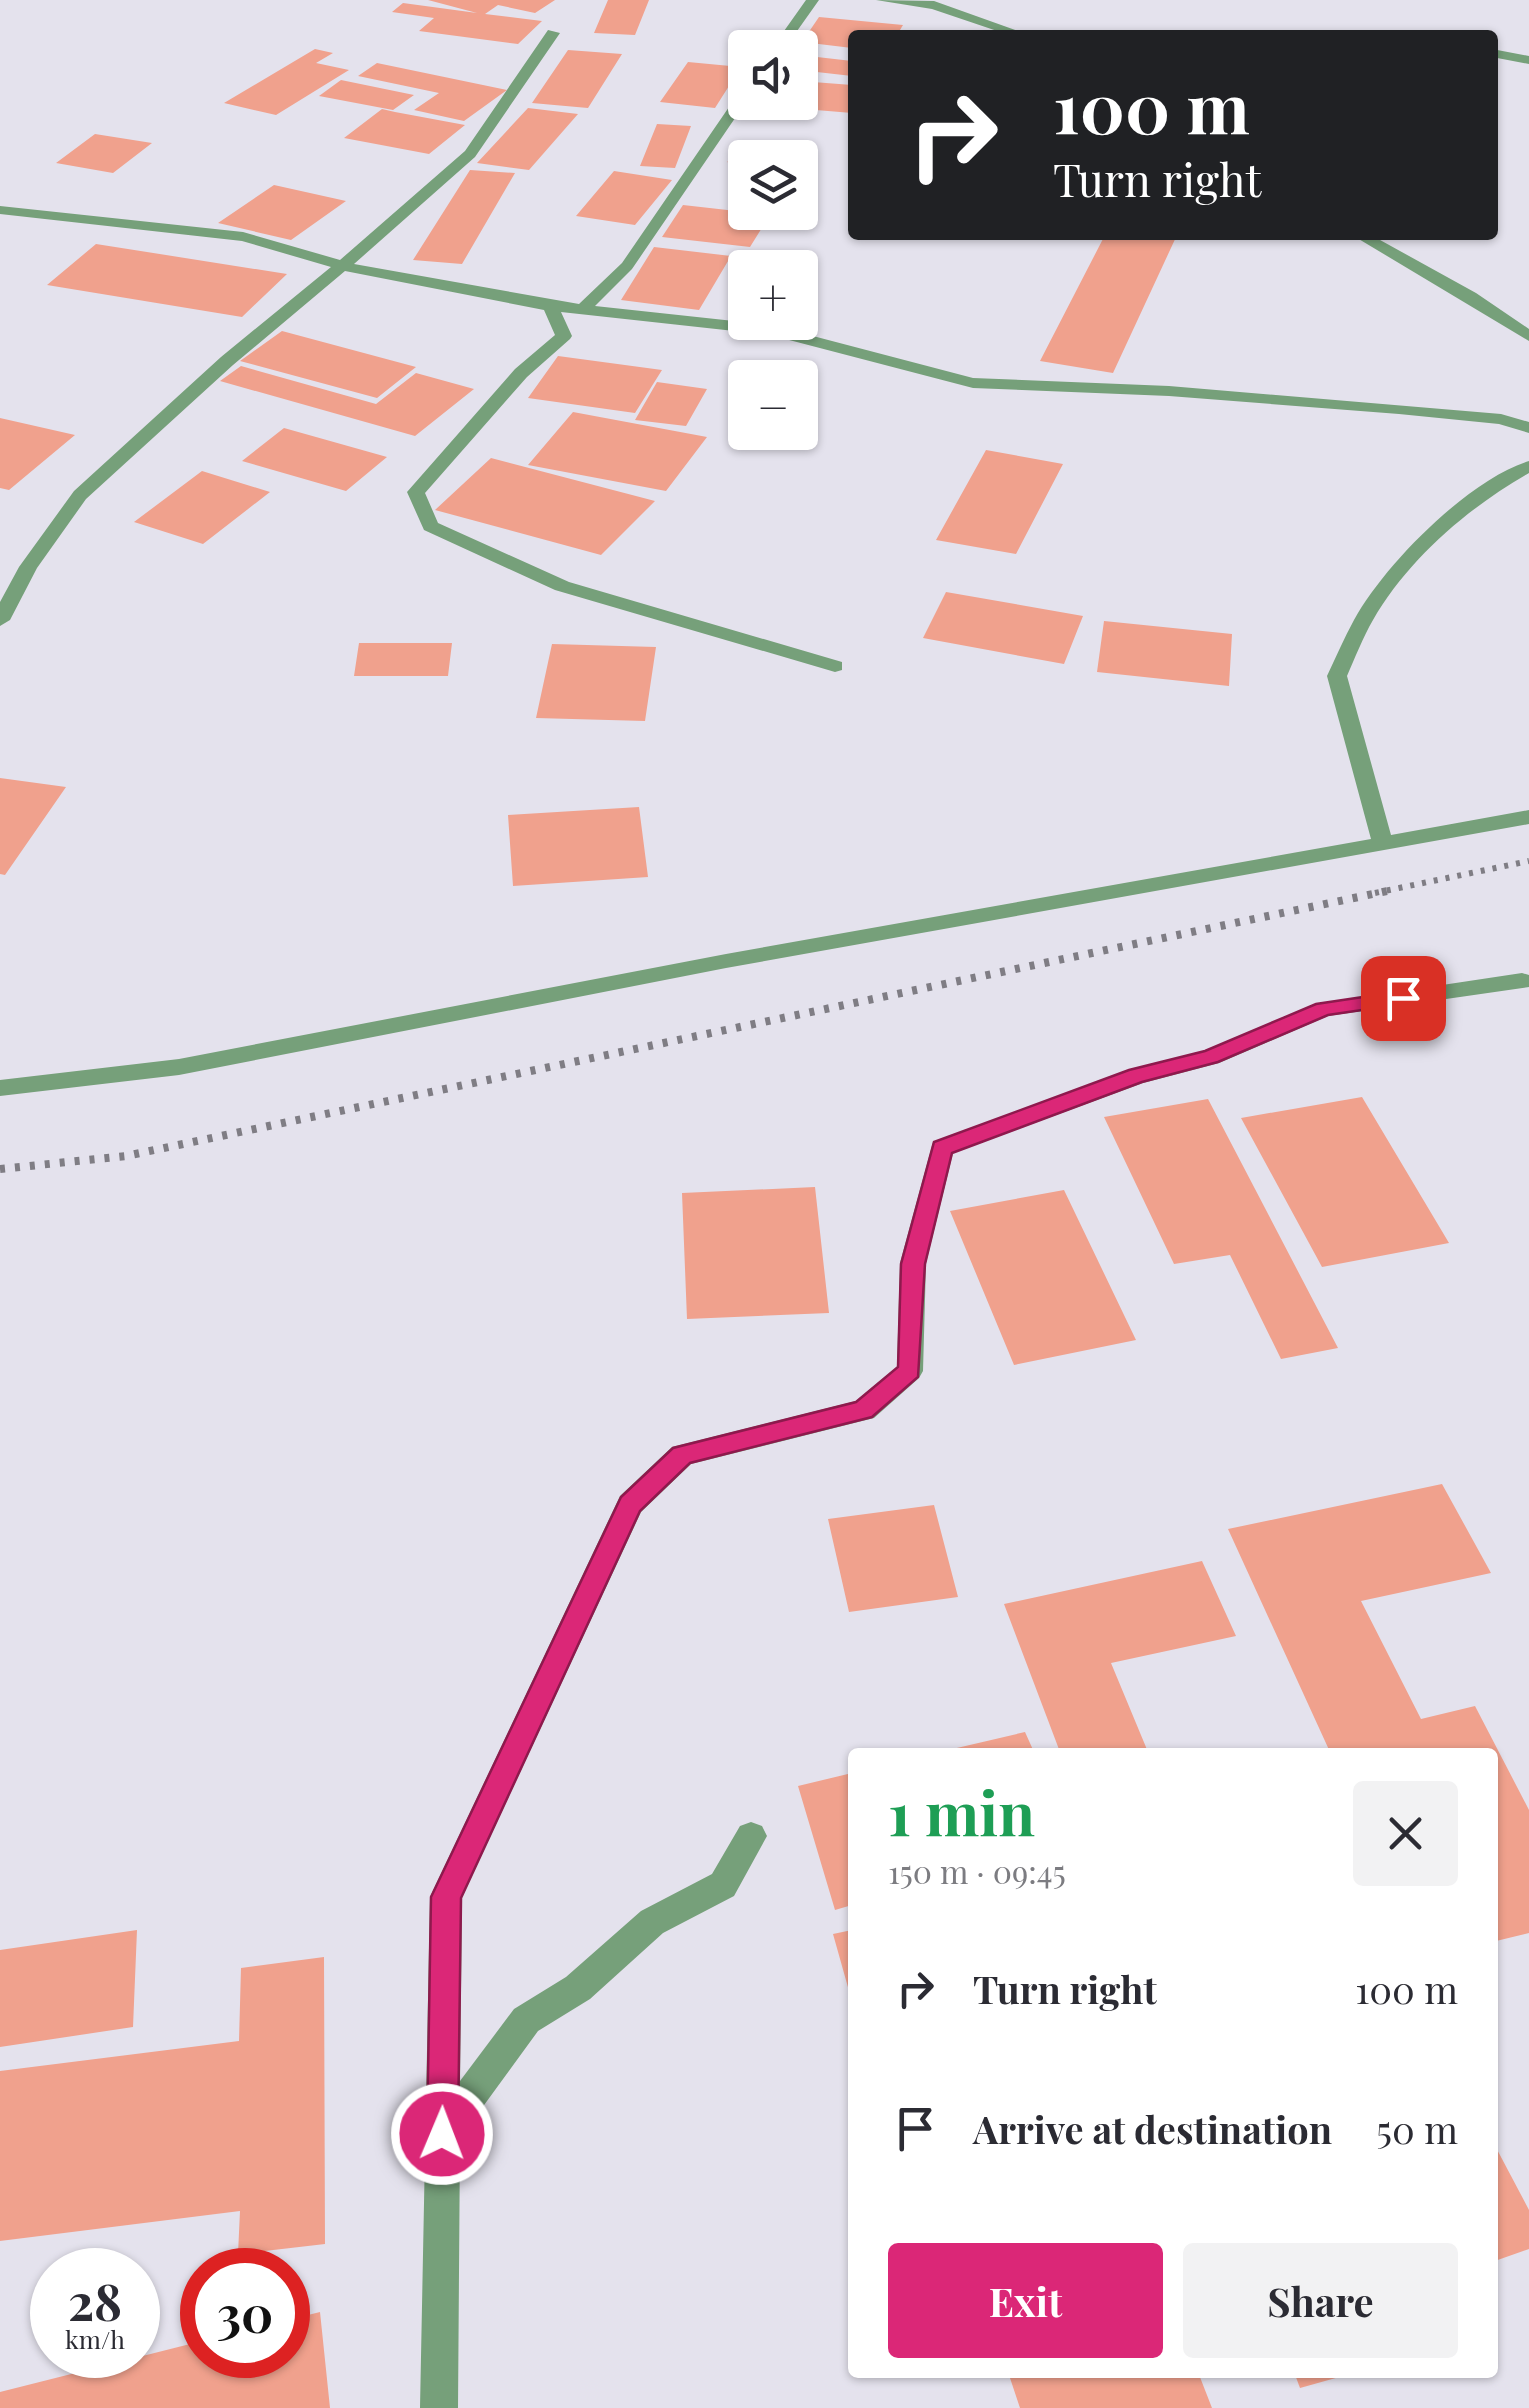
<!DOCTYPE html>
<meta charset="utf-8">
<style>
body{margin:0;font-family:"Playfair Display",serif;background:#f2f2f3;color:#2b2b33;height:100vh;display:flex;flex-direction:column;font-size:38px;white-space:nowrap}
*{box-sizing:border-box;margin:0}
p{font-size:32px;color:#7c7c81}
.icon{flex:none;width:55px;height:55px;fill:none;stroke:currentColor;stroke-width:2;stroke-linecap:round;stroke-linejoin:round}
.map{position:relative;flex:1;overflow:hidden}
.drawer{position:absolute;left:848px;top:1748px;width:650px;height:630px;display:flex;flex-direction:column;background:#fff;border-radius:10px;box-shadow:0 2px 8px #0004}
.drawer>*{flex:none}
.banner{position:absolute;left:848px;top:30px;width:650px;height:210px;border-radius:10px;box-shadow:0 2px 8px #0004;background:#202124;color:#fff;overflow:hidden}
.buttons{position:absolute;left:728px;top:30px;display:grid;gap:20px}
.buttons a{display:grid;place-items:center;width:90px;height:90px;border-radius:10px;background:#fff;box-shadow:0 2px 8px #0004;font-size:50px}
.speed{position:absolute;left:30px;top:2248px;display:flex;gap:20px;font-size:50px;font-weight:700;text-align:center}
.speed>*{display:grid;place-content:center;width:130px;height:130px;border-radius:50%;background:#fff;box-shadow:0 2px 8px #0004;line-height:1}
.speed small{font-size:25px;font-weight:400}
.speed .limit{border:15px solid #d22;background:#fff;color:#111}
.pin{position:absolute;display:grid;place-items:center;width:85px;height:85px;color:#fff;margin:-42px;border-radius:20px;box-shadow:0 5px 15px #0006}
.me{position:absolute;width:110px;margin:-55px;rotate:1deg;stroke-linejoin:round;filter:drop-shadow(0 0 8px #0008)}
.turn{display:flex;align-items:center;gap:35px;height:210px;padding:0 40px;font-size:45px}
.turn .icon{width:130px;height:130px;stroke-width:2.5}
.turn b{display:block;font-size:70px;line-height:85px}
.round{display:grid;place-items:center;flex:none;width:105px;height:105px;border-radius:10px;background:#f2f2f3}
.overview{display:flex;align-items:center;justify-content:space-between;height:170px;padding:0 40px}
h1{font-size:60px;font-weight:700;line-height:75px;color:#1e9e55}
.cta{display:flex;gap:20px;margin-top:auto;padding:20px 40px}
.cta a{flex:1;height:115px;border-radius:10px;background:#db2777;color:#fff;font-size:40px;font-weight:700;line-height:115px;text-align:center}
.cta a+a{background:#f2f2f3;color:#2b2b33}
ul{padding:0;list-style:none}
li{display:flex;align-items:center;gap:30px;height:140px;padding:0 40px}
li div{flex:1}
li b{display:block;font-size:38px}
li em{font-style:normal}
.map>svg:first-child{display:block}
.building{fill:#f0a18d}
.lines{fill:none;stroke-linecap:round;stroke-linejoin:round}
.minor{fill:#76a07a;fill-rule:evenodd}
.rail-far1{stroke:#7f7d84;stroke-width:6;stroke-dasharray:4 8;stroke-linecap:butt}
.rail{stroke:#7f7d84;stroke-width:8;stroke-dasharray:5 10;stroke-linecap:butt}
.route{fill:#db2777;stroke:#8e194d;stroke-width:2.5}
</style>
<div class="map">
<svg width="1529" height="2408" viewBox="0 0 1529 2408">
<rect width="100%" height="100%" fill="#e4e2ed"/>
<!-- building -->
<path class="building" d="M428,0h127l-20,13 -37,-8 -13,9 57,7 -24,23 -99,-13 15,-13 -42,-6 11,-9 74,10z
M608,0h41l-14,35 -41,-2z
M819,17l84,8 -6,10h-45v13l-50,-6z
M315,49l18,4 -17,10 33,7 -73,45 -52,-12z
M568,50l54,4 -34,54 -56,-5z
M817,57l35,4v15l-44,-5z
M688,62l53,5 -26,41 -55,-6z
M377,63l130,27 -43,31 -50,-11 25,-17 -81,-17z
M341,80l73,15 -21,15 -74,-14z
M800,81l52,4v28l-95,-8 43,-3z
M528,108l50,6 -49,56 -52,-7z
M382,109l13,3 70,13 -36,29 -85,-16z
M657,124l34,2 -16,42 -35,-2z
M95,134l57,9 -39,30 -57,-10z
M747,149l26,7v2h-28v9l-18,-5z
M470,170l45,3 -53,91 -49,-4z
M614,171l58,9 -37,45 -59,-9z
M274,185l72,16 -55,39 -73,-17z
M683,205l62,7 25,3 -20,32 -88,-10z
M1105,235h72l-64,138 -73,-12z
M96,244l191,30 -45,43 -195,-32z
M654,247l77,9 -32,54 -78,-10z
M282,331l134,36 -39,31 -137,-37z
M558,356l104,14 -27,43 -107,-15z
M241,366l135,38 40,-31 58,16 -59,47 -195,-55z
M657,382l50,7 -21,37 -51,-6z
M573,412l134,25 -41,54 -138,-26z
M0,418l75,17 -66,55 -9,-2z
M284,428l103,29 -41,34 -104,-30z
M986,450l77,14 -47,90 -80,-14z
M491,458l164,43 -54,54 -166,-45z
M202,471l68,21 -67,52 -69,-22z
M946,592l137,24 -19,48 -141,-26z
M1104,621l128,13 -3,52 -132,-14z
M359,643h93l-4,33h-94z
M552,644l104,3 -11,74 -109,-3z
M0,778l66,9 -61,88 -5,-1z
M639,807l9,70 -135,9 -5,-71z
M1362,1097l87,146 -127,24 -81,-149z
M1208,1099l130,249 -57,11 -51,-104 -56,9 -70,-147z
M815,1187l14,126 -142,6 -5,-126z
M1064,1190l72,150 -122,25 -64,-154z
M1442,1484l49,89 -130,28 60,118 54,-13 54,104v123l-37,9v-190h-162l-102,-223z
M934,1505l24,92 -109,15 -21,-93z
M1202,1561l34,75 -125,27 37,89h-88l-56,-148z
M1025,1732l9,20h-90v-1z
M852,1773v132l-17,5 -37,-124z
M137,1930l-4,97 -133,20v-97z
M852,1930v68h-1l-18,-64z
M324,1957l1,287 -87,10 2,-43 -240,30v-170l239,-30 2,-73z
M1492,2140l37,70v39l-37,13z
M320,2312l10,96h-330v-16l202,-51v14h86v-35z
M1008,2372h190l14,36h-192z
M1294,2372h56v2l-50,14z"/>
<g class="lines">
<!-- minor -->
<path class="minor" d="M806,0h13l-34,48h-13z
M876,0l58,1 95,34h-20l-77,-26z
M548,30l12,3 -85,124 -121,107 225,40 43,-41 118,-172 5,-1 1,12 -114,167 -37,37 176,19 202,53 196,8 332,28 28,8v11l-30,-9 -100,-10 -230,-18 -196,-8 -203,-53 -209,-23 11,24 -2,3 -43,38 -102,116 13,30 131,59 273,80v8l-7,2 -280,-82 -131,-60 -17,-38 108,-123 40,-34 -11,-25 -199,-39 -112,94 -147,134 -49,69 -27,52 -10,6v-24l19,-35 55,-76 147,-134 110,-90 -89,-26 -242,-27v-8l243,26 97,28 125,-109z
M1492,49l37,7v8l-37,-7z
M1352,235h19l105,58 53,36v12z
M1529,461v12c-60,34 -121,86 -156,147 -10,17 -18,38 -26,56l44,159 138,-25v14l-803,144 -547,107 -179,21v-16l179,-21 547,-105 645,-115 -44,-163c9,-19 17,-38 27,-56 30,-55 115,-141 175,-159z
M1522,973l7,2v12l-201,29 -109,47 -76,20 -190,70 -27,110 -3,108 -4,7 -45,40 -183,46 -50,48 -179,385 -2,184 54,-72 52,-32 75,-66 71,-37 28,-48 11,-4 11,4 5,10 -33,60 -71,37 -73,66 -52,32 -78,107 -2,270h-38l10,-511 190,-401 52,-49 184,-46 41,-34 3,-104 33,-121 196,-72 75,-19 112,-47z"/>
<!-- rail-far1 -->
<path class="rail-far1" d="M1375,893l154,-32"/>
<!-- rail -->
<path class="rail" d="M0,1169l126,-13 1261,-265"/>
</g>
<!-- route -->
<path class="route" d="M1403,991l7,2v10l-82,12 -110,47 -76,20 -190,71 -27,111 -7,113 -46,40 -182,46 -50,48 -179,387 -3,236 -5,11 -11,5 -11,-5 -4,-11 4,-237 190,-400 52,-49 183,-46 42,-35 3,-103 33,-122 195,-72 76,-19 111,-47z"/>
</svg>
<div class="buttons">
<a><svg class="icon" aria-label="sound" viewBox="0 0 24 24"><path d="M4 9h4l5-4v14l-5-4H4zM17 9q2 3 0 6"/></svg></a>
<a><svg class="icon" aria-label="layers" viewBox="0 0 24 24"><path d="M12 4l9 5-9 5-9-5zM3 14l9 5 9-5"/></svg></a>
<a>+</a>
<a>−</a>
</div>
<div class="speed"><div>28<small>km/h</small></div><div class="limit">30</div></div>
<div class="pin" style="left:1403px;top:998px;background:#d93025"><svg class="icon" aria-label="arrive" viewBox="0 0 24 24"><path d="M6 21V4h12l-3 4 3 4H6"/></svg></div>
<svg class="me" style="left:442px;top:2134px" viewBox="-20 -20 40 40"><circle r="17" fill="#db2777" stroke="#fff" stroke-width="3"/><path d="M0-11L8 9 0 5-8 9z" fill="#fff"/></svg>
<div class="banner">
<div class="turn"><svg class="icon" aria-label="right" viewBox="0 0 24 24"><path d="M7 20v-9h11M14 6l5 5-5 5"/></svg><div><b>100 m</b>Turn right</div></div>
</div>
<section class="drawer">
<div class="overview"><div><h1>1 min</h1><p>150 m · 09:45</p></div><a class="round"><svg class="icon" aria-label="close" viewBox="0 0 24 24"><path d="M6 6l12 12M18 6L6 18"/></svg></a></div>
<ul>
<li><svg class="icon" aria-label="right" viewBox="0 0 24 24"><path d="M7 20v-9h11M14 6l5 5-5 5"/></svg><div><b>Turn right</b></div><em>100 m</em></li>
<li><svg class="icon" aria-label="arrive" viewBox="0 0 24 24"><path d="M6 21V4h12l-3 4 3 4H6"/></svg><div><b>Arrive at destination</b></div><em>50 m</em></li>
</ul>
<div class="cta"><a>Exit</a><a>Share</a></div>
</section>
</div>
